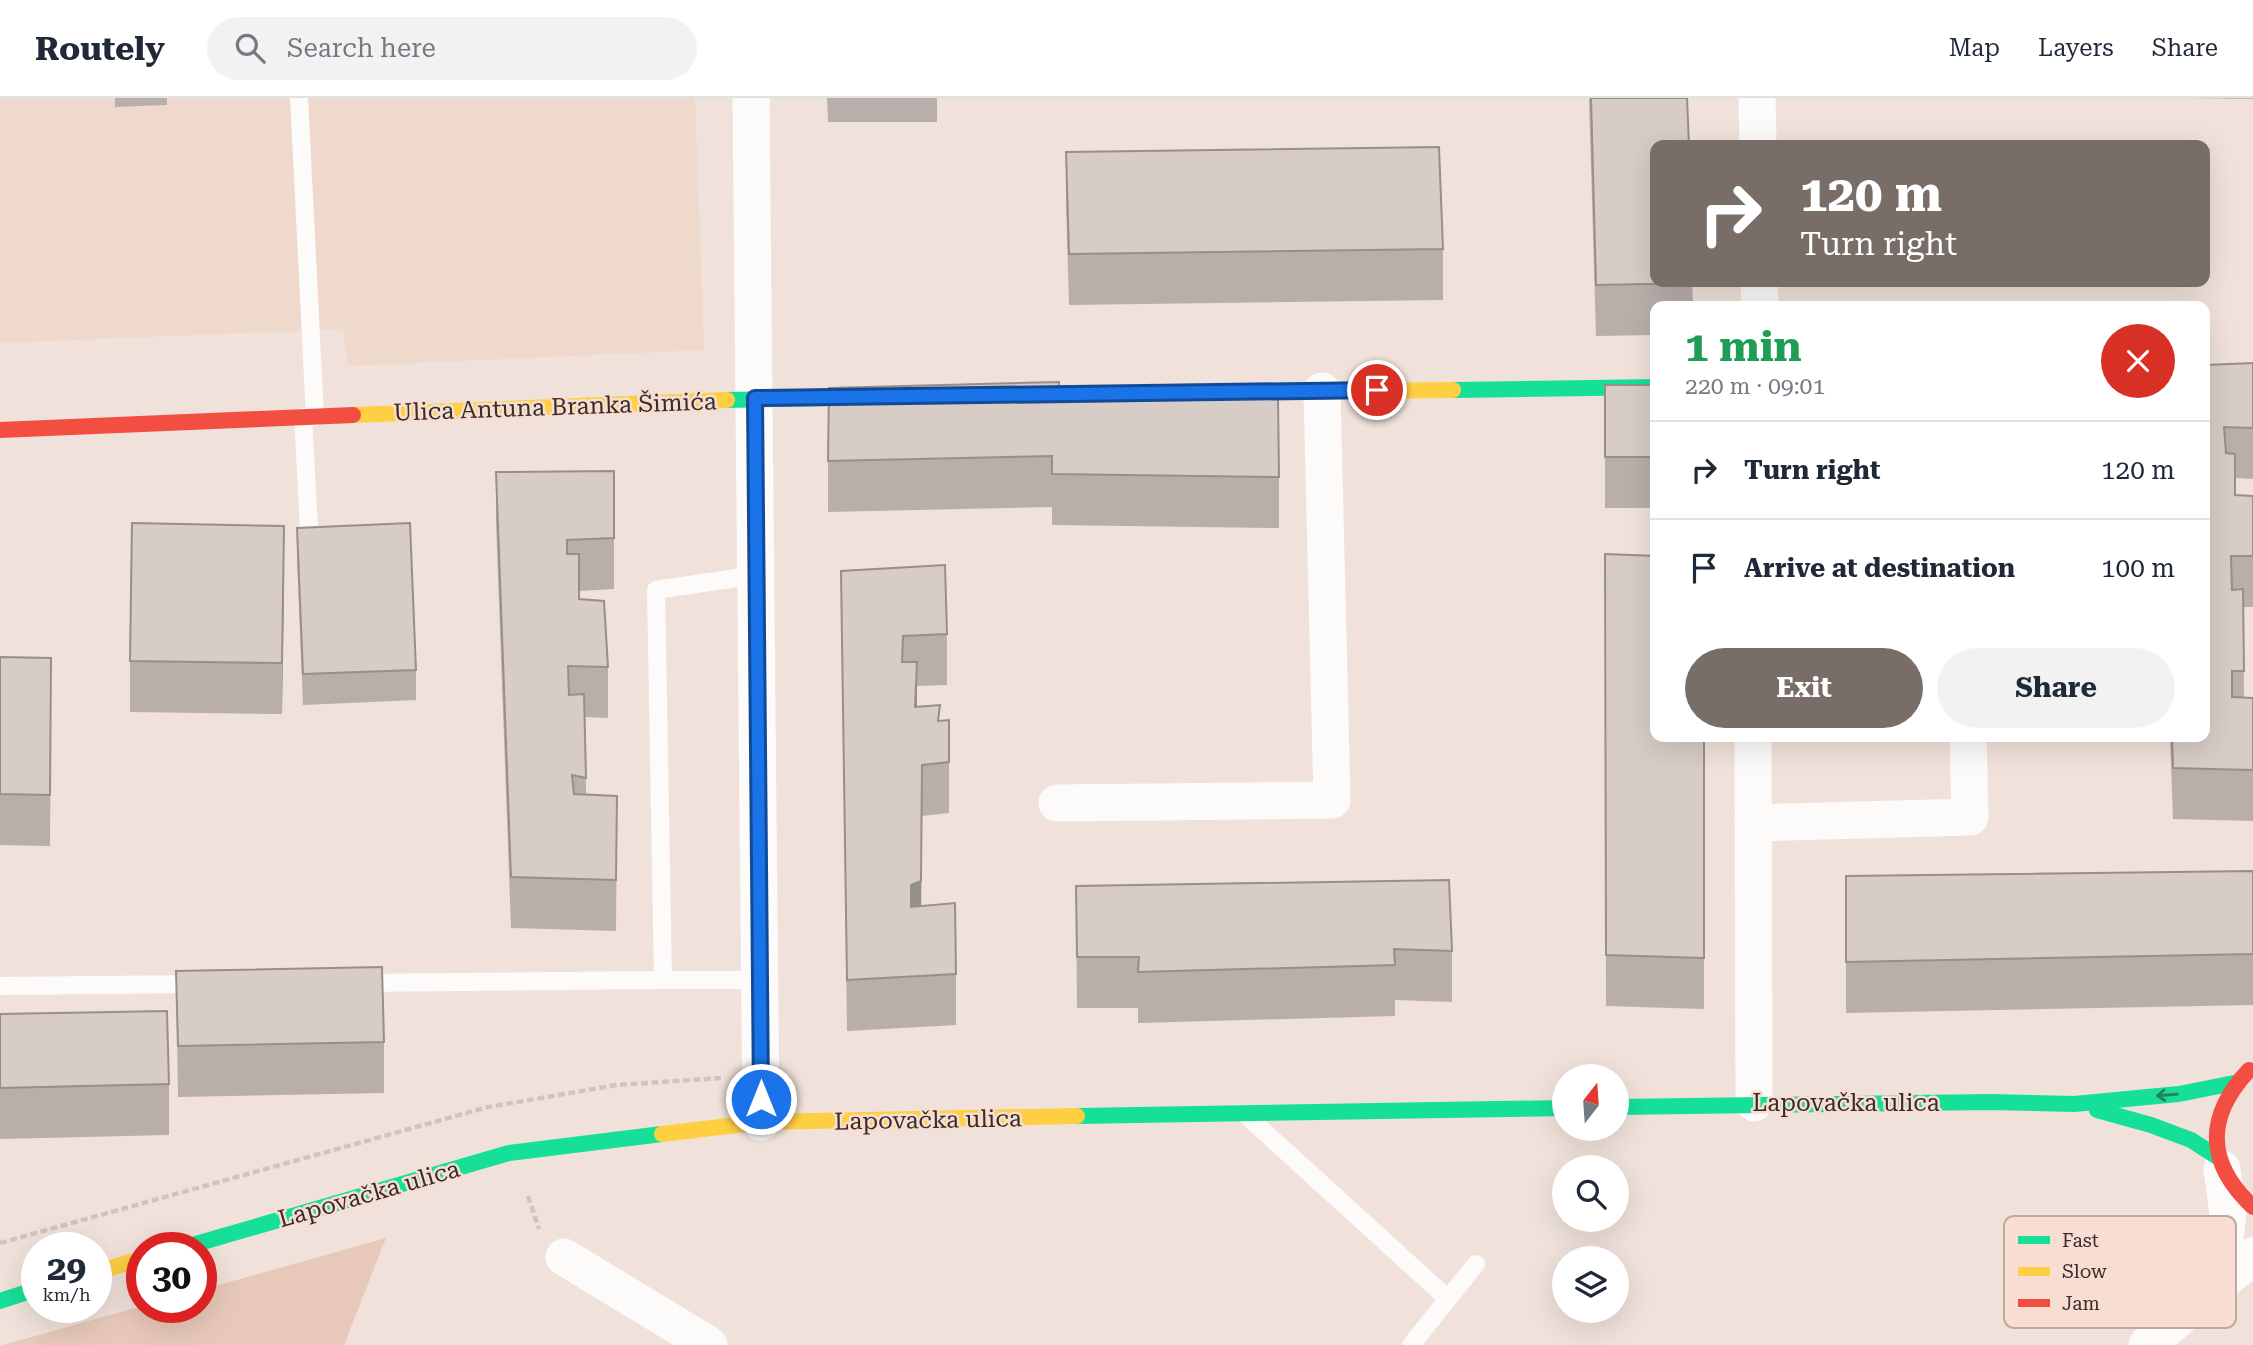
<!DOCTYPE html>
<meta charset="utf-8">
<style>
body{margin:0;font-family:"Roboto Serif",serif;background:#f2f2f3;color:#1f2937;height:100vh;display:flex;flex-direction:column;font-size:26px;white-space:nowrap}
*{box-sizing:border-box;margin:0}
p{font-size:23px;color:#747a83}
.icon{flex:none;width:38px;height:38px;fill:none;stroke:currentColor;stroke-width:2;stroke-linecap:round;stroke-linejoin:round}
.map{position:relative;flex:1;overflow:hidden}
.panel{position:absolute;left:1650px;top:203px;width:560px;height:441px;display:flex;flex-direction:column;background:#fff;border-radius:14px;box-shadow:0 7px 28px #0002}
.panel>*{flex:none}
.hud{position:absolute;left:1650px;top:42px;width:560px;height:147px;border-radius:14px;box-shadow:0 7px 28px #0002;background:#786d67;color:#fff;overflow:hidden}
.needle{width:46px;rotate:17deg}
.tools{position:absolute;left:1552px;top:966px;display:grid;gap:14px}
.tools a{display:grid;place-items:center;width:77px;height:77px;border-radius:50%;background:#fff;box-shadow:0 7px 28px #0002;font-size:35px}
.speed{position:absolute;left:21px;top:1134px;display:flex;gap:14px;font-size:35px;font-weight:700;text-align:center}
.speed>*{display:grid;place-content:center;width:91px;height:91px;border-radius:50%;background:#fff;box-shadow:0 7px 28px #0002;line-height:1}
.speed small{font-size:18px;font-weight:400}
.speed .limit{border:10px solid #d22;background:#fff;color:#111}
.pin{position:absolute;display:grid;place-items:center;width:60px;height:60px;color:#fff;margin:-30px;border:4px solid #fff;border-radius:50%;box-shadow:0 2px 7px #0007}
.me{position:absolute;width:77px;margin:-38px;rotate:0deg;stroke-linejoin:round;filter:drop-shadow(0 0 5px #0008)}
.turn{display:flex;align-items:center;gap:24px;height:147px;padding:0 35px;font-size:32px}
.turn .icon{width:91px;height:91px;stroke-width:2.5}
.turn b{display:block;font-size:49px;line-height:60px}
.round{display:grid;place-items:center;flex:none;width:74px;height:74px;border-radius:37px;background:#f2f2f3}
.overview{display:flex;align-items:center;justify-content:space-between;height:119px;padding:0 35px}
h1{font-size:42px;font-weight:700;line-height:52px;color:#1e9e55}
.button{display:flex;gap:14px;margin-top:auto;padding:14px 35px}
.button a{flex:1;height:80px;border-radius:42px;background:#786d67;color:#fff;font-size:28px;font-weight:700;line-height:80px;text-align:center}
.button a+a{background:#f2f2f3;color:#1f2937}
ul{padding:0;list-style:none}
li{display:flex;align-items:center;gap:21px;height:98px;padding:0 35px;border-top:2px solid #e0e1e3}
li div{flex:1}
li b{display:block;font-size:26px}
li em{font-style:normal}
header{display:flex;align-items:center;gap:42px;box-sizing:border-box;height:98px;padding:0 35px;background:#fff;border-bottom:2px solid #e0e1e3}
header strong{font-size:33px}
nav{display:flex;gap:38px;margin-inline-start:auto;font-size:24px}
.search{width:490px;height:63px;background:#f2f2f3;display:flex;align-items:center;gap:18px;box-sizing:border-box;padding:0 24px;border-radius:38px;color:#747a83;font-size:26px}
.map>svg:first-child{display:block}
.built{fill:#efd8cc}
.green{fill:#e8c9b9}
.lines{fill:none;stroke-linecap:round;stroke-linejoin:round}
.path{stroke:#cbc6c4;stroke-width:4.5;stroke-dasharray:7 3.5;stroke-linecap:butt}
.lane{stroke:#fdfbf9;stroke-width:18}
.street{stroke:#fdfbf9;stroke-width:37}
.fast{stroke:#16e098;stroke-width:16}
.slow{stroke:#ffcf43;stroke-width:16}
.jam{stroke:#f24e42;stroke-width:16}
.wall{fill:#b9afaa}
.shaded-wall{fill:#968f8b}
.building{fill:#d7ccc6;stroke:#968f8b;stroke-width:2}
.oneway{stroke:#297e5b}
.route-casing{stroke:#114b97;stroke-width:18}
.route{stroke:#1a73e8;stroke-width:12}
.labels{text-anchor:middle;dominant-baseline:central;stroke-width:5;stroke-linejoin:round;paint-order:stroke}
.street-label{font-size:24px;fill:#382e29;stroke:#f8ded2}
.key{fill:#f8ded2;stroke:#bea99f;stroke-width:2}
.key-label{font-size:19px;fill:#382e29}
</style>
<header>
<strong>Routely</strong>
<div class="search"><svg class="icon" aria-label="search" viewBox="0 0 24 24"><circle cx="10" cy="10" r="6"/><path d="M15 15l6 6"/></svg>Search here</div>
<nav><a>Map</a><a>Layers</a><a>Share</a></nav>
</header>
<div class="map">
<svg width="2253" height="1247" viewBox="0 0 2253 1247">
<rect width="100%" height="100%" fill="#f0e2da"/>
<!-- built -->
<path class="built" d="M0,0h695l9,252 -356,16 -5,-37 -343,14z"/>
<!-- green -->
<path class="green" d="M386,1140l-42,107h-341l139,-39 59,1v-17z"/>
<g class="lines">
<!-- path -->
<path class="path" d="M528,1098l11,33
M0,1145l488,-136 129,-22 104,-7"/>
<!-- lane -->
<path class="lane" d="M299,0l16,319
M303,319l6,111
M756,477l-100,15 7,390h97
M359,885l304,-3
M0,888l198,-2
M1248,1019l200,182
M1411,1247l65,-81"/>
<!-- street -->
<path class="street" d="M751,0l10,1024
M1757,0l1,47
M1759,184l1,24
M1753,639l1,366
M1057,705l275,-3 -10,-409
M1753,725l217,-6 -2,-80
M564,1159l145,88
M2194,1210l30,-64 4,-31 -6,-44
M2147,1247l106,-89"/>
<!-- fast -->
<path class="fast" d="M1453,292l203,-3
M727,302l153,-3
M1617,1009l373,-5 84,2 105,-10 55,-11
M2097,1012l54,15 40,15 28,18
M1077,1018l487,-8
M182,1150l327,-95 153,-19
M0,1203l37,-12"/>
<!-- slow -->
<path class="slow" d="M1007,297l446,-5
M353,317l374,-15
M662,1036l99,-12 316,-6
M96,1174l46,-13"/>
<!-- jam -->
<path class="jam" d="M0,332l353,-15
M2249,972c-44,47 -43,93 4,137"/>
</g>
<!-- wall -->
<path class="wall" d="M115,0h52v7l-52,2z
M827,0h110v24h-109z
M1589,0h98l6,208h-37v29l-60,1z
M2182,0h71v1z
M1066,54l377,97v51l-374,5 -3,-102z
M2253,265v116l-18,-1v17l18,1v111h-10l1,90 9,1v123l-80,-2 -3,-82h35v-372z
M1605,287h51v123h-51z
M1059,302l220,77v51l-227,-3v-18l-224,5v-51z
M614,373v118l-35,2v8l29,68v51l-23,-1 1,77 31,2 -1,135 -105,-3 -15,-405v-51z
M297,430l119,142v30l-113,5 -6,-147z
M1605,456l99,183v272l-98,-3z
M841,473l106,63v51l-30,1v21l23,14 9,-1v93l-27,3 -1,90 35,68v51l-109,6z
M284,479l-2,137 -152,-2v-51z
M0,559l51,52 -1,137 -50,-1z
M2253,773v134l-407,8v-137z
M1076,788l376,65v51l-57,-2v16l-257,7v-15h-61z
M176,873l208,71v51l-206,4z
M0,916l169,70v51l-169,4z"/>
<!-- shaded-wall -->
<path class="shaded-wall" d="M284,428v51l-2,137v-51z
M917,564v51l-2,-6z
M922,667l-1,167 -10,4v-51z"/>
<!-- building -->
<path class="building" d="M1591,0h96l2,47h-33v137h37v1l-97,2z
M1439,49l4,102 -374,5 -3,-102z
M2253,265v65l-29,-1 2,26 9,1v41l18,1v60h-22l1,34 11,-1 1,82h-12v26l21,1v72l-80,-2 -1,-31h33v-372z
M1059,284v18l219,-1 1,78 -227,-3v-18l-224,5 1,-73z
M1605,287h51v72h-51z
M614,373v67l-47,2v14h12v45l25,2 4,66 -40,-1 1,29 15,-1 2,84 -14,-3 2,19 43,2 -1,84 -105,-3 -15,-405z
M132,425l152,3 -2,137 -152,-2z
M410,425l6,147 -113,4 -6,-146z
M1605,456l51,2v181h48v221l-98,-3z
M945,467l2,69 -44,2 -1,26h15l-2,45 25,-2 -2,16 11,-1v42l-27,3 -1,116 -10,4v22l44,-4 1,71 -109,6 -6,-409z
M0,559l51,1 -1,137 -50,-1z
M2253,773v83l-407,8v-86z
M1449,782l3,71 -58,-2 1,16 -257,7 1,-15h-62l-1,-71z
M382,869l2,75 -206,4 -2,-75z
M167,913l2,73 -169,4v-74z"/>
<!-- one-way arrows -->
<defs><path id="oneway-shaft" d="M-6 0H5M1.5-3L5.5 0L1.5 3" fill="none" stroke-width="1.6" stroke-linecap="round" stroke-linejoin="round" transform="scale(1.75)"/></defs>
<use class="oneway" href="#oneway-shaft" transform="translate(2167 997) rotate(175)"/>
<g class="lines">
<defs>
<path id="route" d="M761,1001l-6,-701 622,-8"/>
</defs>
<!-- route casing -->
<use href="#route" class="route-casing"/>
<!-- route -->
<use href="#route" class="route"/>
</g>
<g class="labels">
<!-- street labels -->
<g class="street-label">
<text transform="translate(555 309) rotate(-2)">Ulica Antuna Branka Šimića</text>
<text x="1846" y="1005">Lapovačka ulica</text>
<text transform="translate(928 1022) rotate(-1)">Lapovačka ulica</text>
<text transform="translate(369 1096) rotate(-16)">Lapovačka ulica</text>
</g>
</g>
<!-- legend -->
<rect x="2004" y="1118" width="232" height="112" rx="10" class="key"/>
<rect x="2018" y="1138" width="32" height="8" fill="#16e098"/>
<rect x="2018" y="1169" width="32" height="9" fill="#ffcf43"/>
<rect x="2018" y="1201" width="32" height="8" fill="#f24e42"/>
<g class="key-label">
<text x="2062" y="1149">Fast</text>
<text x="2062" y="1180">Slow</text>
<text x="2062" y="1212">Jam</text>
</g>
</svg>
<div class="tools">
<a><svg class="needle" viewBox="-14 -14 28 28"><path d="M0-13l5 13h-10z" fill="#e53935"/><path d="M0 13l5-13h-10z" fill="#747a83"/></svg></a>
<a><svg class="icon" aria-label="search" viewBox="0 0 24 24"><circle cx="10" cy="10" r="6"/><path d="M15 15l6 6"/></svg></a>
<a><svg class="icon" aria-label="layers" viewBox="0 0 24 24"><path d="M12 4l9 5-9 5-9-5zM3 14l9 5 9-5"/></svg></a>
</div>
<div class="speed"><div>29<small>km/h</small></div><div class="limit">30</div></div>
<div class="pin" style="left:1377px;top:292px;background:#d93025"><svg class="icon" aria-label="arrive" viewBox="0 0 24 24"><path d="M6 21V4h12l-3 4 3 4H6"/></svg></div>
<svg class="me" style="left:761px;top:1001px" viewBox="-20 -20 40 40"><circle r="17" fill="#1a73e8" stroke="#fff" stroke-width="3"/><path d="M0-11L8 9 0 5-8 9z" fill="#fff"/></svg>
<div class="hud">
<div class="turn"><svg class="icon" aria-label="right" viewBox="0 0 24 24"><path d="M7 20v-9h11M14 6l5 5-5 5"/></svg><div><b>120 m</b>Turn right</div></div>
</div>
<section class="panel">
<div class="overview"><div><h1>1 min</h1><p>220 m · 09:01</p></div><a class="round" style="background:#d93025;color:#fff"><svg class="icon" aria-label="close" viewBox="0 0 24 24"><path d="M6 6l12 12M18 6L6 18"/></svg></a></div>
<ul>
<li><svg class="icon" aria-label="right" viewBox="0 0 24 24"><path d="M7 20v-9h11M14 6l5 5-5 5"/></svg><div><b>Turn right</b></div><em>120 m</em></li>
<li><svg class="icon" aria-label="arrive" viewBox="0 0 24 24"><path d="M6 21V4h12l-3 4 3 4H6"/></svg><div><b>Arrive at destination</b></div><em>100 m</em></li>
</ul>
<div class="button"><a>Exit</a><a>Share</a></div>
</section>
</div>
